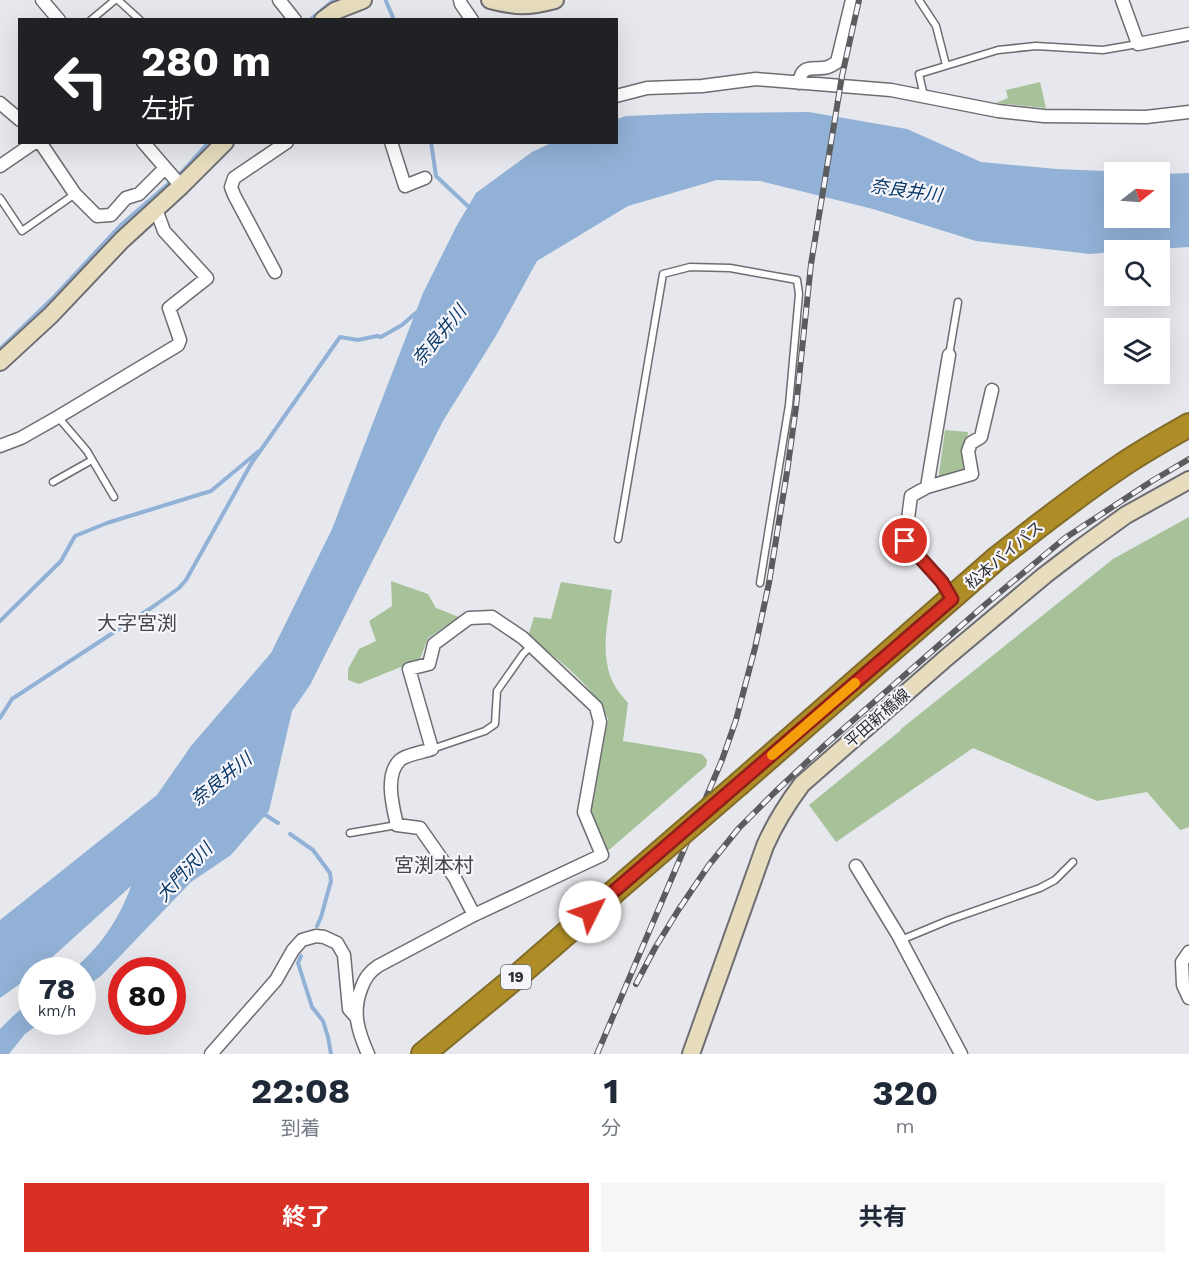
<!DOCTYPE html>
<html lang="ja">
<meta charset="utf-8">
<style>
body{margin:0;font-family:"Work Sans","Noto Sans JP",sans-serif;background:#f6f6f7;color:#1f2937;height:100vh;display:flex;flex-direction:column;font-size:22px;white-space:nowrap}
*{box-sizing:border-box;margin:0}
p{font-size:20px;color:#747a83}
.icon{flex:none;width:33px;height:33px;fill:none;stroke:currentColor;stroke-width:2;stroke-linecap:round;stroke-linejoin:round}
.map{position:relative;height:1054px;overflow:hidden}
.sheet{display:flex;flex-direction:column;background:#fff;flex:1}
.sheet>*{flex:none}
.banner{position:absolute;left:18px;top:18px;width:600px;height:126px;border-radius:0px;box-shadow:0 6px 24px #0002;background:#202124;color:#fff;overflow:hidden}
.needle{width:39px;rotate:73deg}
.tools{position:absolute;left:1104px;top:162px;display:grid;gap:12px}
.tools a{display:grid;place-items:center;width:66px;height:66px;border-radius:0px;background:#fff;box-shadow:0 6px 24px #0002;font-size:30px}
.speed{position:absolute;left:18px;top:957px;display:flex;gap:12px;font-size:30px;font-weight:700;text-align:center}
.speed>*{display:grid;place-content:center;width:78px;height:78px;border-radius:50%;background:#fff;box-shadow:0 6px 24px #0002;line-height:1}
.speed small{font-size:15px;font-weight:400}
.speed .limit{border:9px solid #d22;background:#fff;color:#111}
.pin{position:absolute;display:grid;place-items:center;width:51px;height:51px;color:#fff;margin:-26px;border:3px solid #fff;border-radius:50%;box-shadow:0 2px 6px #0007}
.me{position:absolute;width:66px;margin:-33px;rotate:49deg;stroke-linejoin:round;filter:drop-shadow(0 0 4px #0008)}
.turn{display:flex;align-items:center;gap:21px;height:126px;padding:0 24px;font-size:27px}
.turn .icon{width:78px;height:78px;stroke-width:2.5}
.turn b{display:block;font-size:42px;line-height:51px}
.eta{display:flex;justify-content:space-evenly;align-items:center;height:102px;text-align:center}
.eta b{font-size:36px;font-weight:700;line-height:42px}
.primary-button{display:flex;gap:12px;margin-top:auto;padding:12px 24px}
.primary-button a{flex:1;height:69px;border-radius:0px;background:#d93025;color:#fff;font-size:24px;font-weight:700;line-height:69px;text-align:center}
.primary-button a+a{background:#f6f6f7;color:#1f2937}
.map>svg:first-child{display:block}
.green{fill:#a7c299}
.water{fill:#91b1d6}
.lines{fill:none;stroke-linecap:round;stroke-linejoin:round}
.stream{stroke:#91b1d6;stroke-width:4}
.lane-casing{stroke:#6d6d72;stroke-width:9}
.street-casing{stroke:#6d6d72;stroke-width:15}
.secondary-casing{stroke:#6d6d72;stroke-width:20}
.highway-casing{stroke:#826c2a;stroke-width:26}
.lane{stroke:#fff;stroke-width:6}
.street{stroke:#fff;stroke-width:12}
.secondary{stroke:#e7ddbe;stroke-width:16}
.highway{stroke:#ae8d26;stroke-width:22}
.rail-casing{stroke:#5b5c5e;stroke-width:6}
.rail{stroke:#f5f5fb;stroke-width:4;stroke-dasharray:11;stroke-linecap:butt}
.highway-bridge-casing{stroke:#826c2a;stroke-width:26;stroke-linecap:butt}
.highway-bridge{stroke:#ae8d26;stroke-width:22}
.route-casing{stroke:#8d1f18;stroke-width:15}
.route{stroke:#d93025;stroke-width:10}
.slow{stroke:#f59e0b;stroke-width:10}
.labels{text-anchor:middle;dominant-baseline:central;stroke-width:4.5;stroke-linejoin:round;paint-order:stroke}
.shield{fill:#f5f5fb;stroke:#6b6b6e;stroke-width:1.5}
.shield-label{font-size:15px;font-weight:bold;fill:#303032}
.street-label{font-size:16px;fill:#303032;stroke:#f5f5fb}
.water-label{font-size:18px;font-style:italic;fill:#083766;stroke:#f5f5fb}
.quarter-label{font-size:20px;fill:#45454a;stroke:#f5f5fb}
</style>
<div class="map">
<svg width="1189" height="1054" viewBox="0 0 1189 1054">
<rect width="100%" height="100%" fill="#e7e8ed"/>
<!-- green -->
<path class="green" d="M1040,82l6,26 -50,-5 12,-5 -2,-8z
M945,430l23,2 -4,39 -26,9z
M1189,517v310l-9,3 -33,-38 -50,9 -124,-53 -137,94 -27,-37 92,-75v-1l212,-170z
M391,581l37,13 8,14 23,9 -31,21 -8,21 -61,25 -11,-4v-11l11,-20 17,-8 -7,-20 23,-15z
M561,582l51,8c-4,33 -14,68 4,98 3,5 8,10 12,15l-5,38 79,13 5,6 -1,6 -97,84 -5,-1 -13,-40 17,-90c-16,-36 -50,-59 -80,-83l6,-19 17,2z"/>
<!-- water -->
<path class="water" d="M809,112l98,17 74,33 76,7 71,3h-14v46h46v-44l29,-1v74l-52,3h-23v2l-24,2 -114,-13 -103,-32 -113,-28 -43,-1 -89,26 -91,55 -40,73 -54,87 -133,264 -18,26 -23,100 -38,44 -40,27 -89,93 -19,14 -1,-19h-10c27,-21 48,-52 59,-84l-93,84h-6l-1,6 -31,22v-78l157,-125 34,-49 80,-93 61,-124 91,-236 33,-66 20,-34 56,-41 19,-9 65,-1 1,-23 9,-3 77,-3z
M31,1001l1,21h9l-16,12 -16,20h-9v-25l13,-13z"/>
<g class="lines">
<!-- stream -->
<path class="stream" d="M386,1l8,19
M310,20l24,-20
M431,142l5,34 36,34
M0,349l52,-50 69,-74 61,-53 27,-30
M0,621l61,-60 14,-25 32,-13 104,-32 48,-40
M0,718l12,-19 142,-93 25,-18 7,-8 65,-116 89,-127 18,3 19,-4 4,1 21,-12 15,-13
M264,814l14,9
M290,834l23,16 17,23 1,8 -10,36 -4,9
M301,956l-3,7 14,44 11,14 5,16 3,17"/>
<defs>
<path id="lane" d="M118,0l22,20
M919,0l17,26 10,39
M91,20l24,-20
M924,96l-5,-22 79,-24 38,-4 67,4 35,-6
M0,198l22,33 53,-37
M949,355l9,-53
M58,417l29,34 27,46
M53,482l39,-22
M618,539l45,-265 27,-7 40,1 67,12 2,14 -10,111 -29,178
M432,749l53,-18 10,-7 2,-33 26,-37 8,-8
M350,833l47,-8
M901,940l48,-20 91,-32 15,-8 18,-18"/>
<path id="street" d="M42,0l17,20
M279,0l16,20
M460,0l1,4 11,16
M1122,0l16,44 51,-10
M799,83c3,-21 15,-12 29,-16 3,-1 6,-3 9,-5l15,-62
M616,96l31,-8 55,-2 54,-7 135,11 107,21 46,5 102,1 43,-5
M0,103l20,17
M40,142l35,52 22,22 14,-1 15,-17 13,-4 26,-26
M143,142l38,44
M391,142l14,44 20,-8
M0,166l35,-24
M275,272l-41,-77 -3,-8 3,-9 53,-36
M949,355l-22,132 -16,9 -6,45 37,41 10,17
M0,446l21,-8 37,-21 120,-72 2,-5 -11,-32 38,-30 -43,-47 -8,-22
M927,487l45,-13 -4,-23 3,-8 10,-6 11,-47
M856,866l42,69 63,119
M1189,952l-7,10 1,23 6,13
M211,1054l65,-74 17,-30 9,-10 14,-4 8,1 13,6 7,12 5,54 7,8
M368,1054c-10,-23 -16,-41 -7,-65 4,-11 8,-17 17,-23l96,-51 128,-60 -18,-43 16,-90 -4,-15 -73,-69 -31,-21 -23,1 -35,26 -5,20 -20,5 23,80c-8,3 -27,6 -32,11 -16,15 -7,47 -3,65l23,3 35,50 19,37"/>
<path id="secondary" d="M490,0c27,7 38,7 65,0
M323,20l12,-9 28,-11
M0,362l51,-47 71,-75 59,-54 44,-44
M691,1054l74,-208c10,-23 22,-42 37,-62l144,-126 99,-83 34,-26 47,-34 63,-35"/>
<path id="highway" d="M740,783l256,-224c40,-31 80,-63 122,-91 23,-16 47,-29 71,-43
M423,1054l98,-81 86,-75"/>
</defs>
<!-- lane casing -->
<use href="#lane" class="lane-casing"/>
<!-- street casing -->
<use href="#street" class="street-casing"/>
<!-- secondary casing -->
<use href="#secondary" class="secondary-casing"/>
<!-- highway casing -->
<use href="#highway" class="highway-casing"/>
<!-- lane -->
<use href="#lane" class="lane"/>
<!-- street -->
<use href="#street" class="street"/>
<!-- secondary -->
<use href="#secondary" class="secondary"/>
<!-- highway -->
<use href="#highway" class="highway"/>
<defs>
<path id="rail" d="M636,984l19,-36 24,-39 30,-44 30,-37 36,-36 50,-47 162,-142 78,-65 87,-57 37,-22
M597,1054l125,-294 14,-40 19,-72 14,-65 18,-111 9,-65 15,-143 31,-188 17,-76"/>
</defs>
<!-- rail casing -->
<use href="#rail" class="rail-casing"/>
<!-- rail -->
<use href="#rail" class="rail"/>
<defs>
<path id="highway-bridge" d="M607,898l133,-115"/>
</defs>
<!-- highway-bridge casing -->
<use href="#highway-bridge" class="highway-bridge-casing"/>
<!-- highway-bridge -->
<use href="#highway-bridge" class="highway-bridge"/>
</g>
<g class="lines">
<defs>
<path id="route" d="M590,912l362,-313 -10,-17 -37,-41"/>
</defs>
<!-- route casing -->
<use href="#route" class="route-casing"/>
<!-- route -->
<use href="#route" class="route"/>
<!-- slow -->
<path class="slow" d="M772,755l83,-72"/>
</g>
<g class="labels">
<!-- shield labels -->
<rect class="shield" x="501" y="965" width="30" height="24" rx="4.5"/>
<g class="shield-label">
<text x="516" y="977">19</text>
</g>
<!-- street labels -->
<g class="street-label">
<text transform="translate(1004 555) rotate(-40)">松本バイパス</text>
<text transform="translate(877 718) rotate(-41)">平田新橋線</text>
</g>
<!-- water labels -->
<g class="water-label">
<text transform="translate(906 190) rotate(8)">奈良井川</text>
<text transform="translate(439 335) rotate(-50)">奈良井川</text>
<text transform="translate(221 779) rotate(-39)">奈良井川</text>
<text transform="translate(184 872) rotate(-47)">大門沢川</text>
</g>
<!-- quarter labels -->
<g class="quarter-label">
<text x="137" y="623">大字宮渕</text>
<text x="434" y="865">宮渕本村</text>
</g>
</g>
</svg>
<div class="tools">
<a><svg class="needle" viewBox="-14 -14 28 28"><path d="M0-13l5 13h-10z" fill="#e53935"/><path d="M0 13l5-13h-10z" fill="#747a83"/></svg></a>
<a><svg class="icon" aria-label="search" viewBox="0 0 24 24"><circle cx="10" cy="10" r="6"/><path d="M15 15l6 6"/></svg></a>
<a><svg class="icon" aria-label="layers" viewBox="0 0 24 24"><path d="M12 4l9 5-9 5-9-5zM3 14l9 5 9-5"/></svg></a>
</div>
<div class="speed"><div>78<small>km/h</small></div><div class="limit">80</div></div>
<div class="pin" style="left:905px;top:541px;background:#d93025"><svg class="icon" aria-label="arrive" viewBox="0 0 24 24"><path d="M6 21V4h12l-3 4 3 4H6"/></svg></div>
<svg class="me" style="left:590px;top:912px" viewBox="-20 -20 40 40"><circle r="19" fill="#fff"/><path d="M0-13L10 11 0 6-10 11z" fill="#d93025"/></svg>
<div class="banner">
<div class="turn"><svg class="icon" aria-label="left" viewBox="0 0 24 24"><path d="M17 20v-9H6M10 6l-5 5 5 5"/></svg><div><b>280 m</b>左折</div></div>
</div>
</div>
<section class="sheet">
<div class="eta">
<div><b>22:08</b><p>到着</p></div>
<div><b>1</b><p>分</p></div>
<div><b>320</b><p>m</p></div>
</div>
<div class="primary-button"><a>終了</a><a>共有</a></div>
</section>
